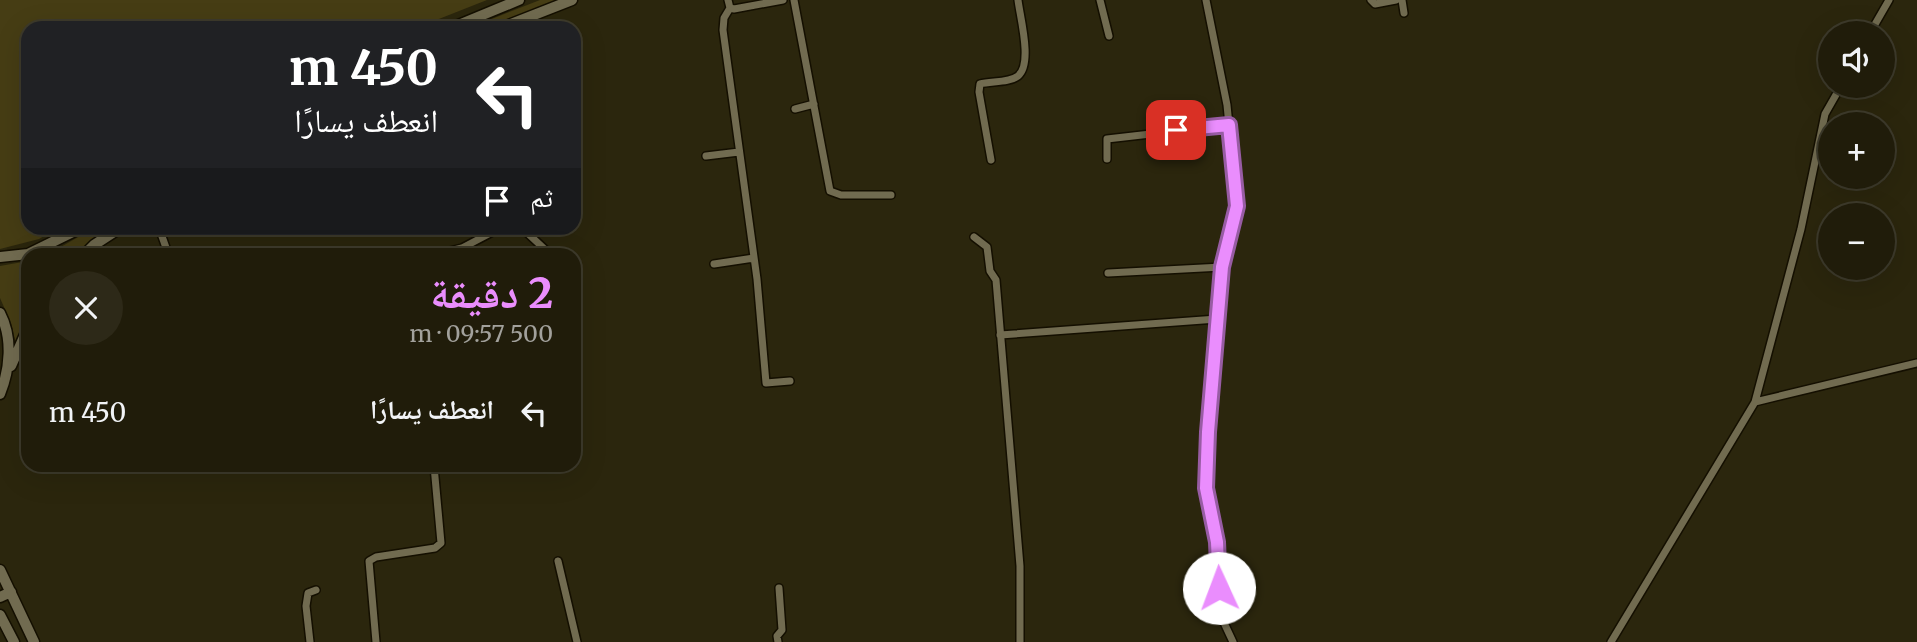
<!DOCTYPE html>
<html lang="ar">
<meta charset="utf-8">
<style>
body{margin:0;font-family:Merriweather,"Noto Naskh Arabic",serif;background:#2d2918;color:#f1f3f6;direction:rtl;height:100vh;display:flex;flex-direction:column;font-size:26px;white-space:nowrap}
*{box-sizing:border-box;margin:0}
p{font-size:23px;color:#a2a19c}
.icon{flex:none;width:38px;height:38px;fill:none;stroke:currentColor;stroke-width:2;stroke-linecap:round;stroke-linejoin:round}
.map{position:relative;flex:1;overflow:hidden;direction:ltr}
.drawer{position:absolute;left:21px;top:248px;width:560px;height:224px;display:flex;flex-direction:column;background:#201c0a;border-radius:21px;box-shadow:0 7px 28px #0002,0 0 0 2px #3d3a2b;direction:rtl}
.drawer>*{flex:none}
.hud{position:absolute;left:21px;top:21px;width:560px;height:214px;border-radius:21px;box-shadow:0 7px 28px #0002,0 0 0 2px #3d3a2b;direction:rtl;background:#202124;color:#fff;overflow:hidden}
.fabs{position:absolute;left:1818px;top:21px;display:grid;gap:14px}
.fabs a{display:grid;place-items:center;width:77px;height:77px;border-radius:50%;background:#201c0a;box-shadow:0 7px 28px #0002,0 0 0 2px #3d3a2b;font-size:35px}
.pin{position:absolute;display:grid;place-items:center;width:60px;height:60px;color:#fff;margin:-30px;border-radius:14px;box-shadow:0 4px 10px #0006}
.me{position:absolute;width:77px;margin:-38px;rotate:358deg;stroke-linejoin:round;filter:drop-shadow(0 0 5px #0008)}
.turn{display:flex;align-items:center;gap:24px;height:147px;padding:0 28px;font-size:32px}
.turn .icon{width:91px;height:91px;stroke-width:2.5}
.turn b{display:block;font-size:49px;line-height:60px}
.then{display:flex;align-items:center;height:66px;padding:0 28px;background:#0003;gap:14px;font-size:26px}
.round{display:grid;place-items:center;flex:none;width:74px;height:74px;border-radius:37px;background:#2d2918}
.overview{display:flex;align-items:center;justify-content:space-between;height:119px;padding:0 28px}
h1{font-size:42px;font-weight:800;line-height:52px;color:#ea8dfd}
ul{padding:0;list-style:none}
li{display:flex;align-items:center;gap:21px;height:91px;padding:0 28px}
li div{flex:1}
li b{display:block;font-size:26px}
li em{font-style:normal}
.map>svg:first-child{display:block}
.green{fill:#463d14}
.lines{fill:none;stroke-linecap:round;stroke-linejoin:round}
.minor-casing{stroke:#140f00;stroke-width:10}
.secondary-casing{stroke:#140f00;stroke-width:13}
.minor{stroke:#716b50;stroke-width:7}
.secondary{stroke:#716b50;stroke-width:10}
.route-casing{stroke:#985ca4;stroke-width:18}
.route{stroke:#ea8dfd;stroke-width:12}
</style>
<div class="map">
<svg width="1917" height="642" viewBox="0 0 1917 642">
<rect width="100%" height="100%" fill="#2b260d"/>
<!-- green -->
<path class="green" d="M0,0h487l-71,28h-388v200h30l-19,11 -39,10z
M540,0h20l-71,28h-20z
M94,228h17l-32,27 -34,1z
M28,261v60l-12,23 -5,-21 -11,-25v-32z"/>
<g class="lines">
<defs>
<path id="minor" d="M728,0l2,8 4,1 49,-9
M794,0l36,191 11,4h50
M1100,0l9,36
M1206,0l21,105 10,101 -15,61 -14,165 -2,56 11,54 2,70 14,30
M1371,0l4,4 21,-4
M1402,0l2,13
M730,8l-6,10 -1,12 34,249 9,104 24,-2
M1870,33l19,-33
M795,109l19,-5
M706,156l33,-4
M1107,159v-20l122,-14
M991,160l-12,-68 1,-8c11,-3 29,-1 38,-8 15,-12 2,-59 0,-76
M159,228l10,28
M522,228l30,28
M974,237l13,10 3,24 6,9 24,286v76
M429,256l33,-8 38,-20
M714,264l40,-6
M1108,273l114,-6
M1000,335l217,-16
M1755,402l162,-39
M558,561l19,81
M310,642l-4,-36 2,-13 8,-3
M376,642l-7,-81 7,-4 59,-9 6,-5 -7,-77
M778,642l-1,-6 5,-6 -3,-42
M1611,642l144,-240 46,-173 24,-115 16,-28"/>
<path id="secondary" d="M451,28l68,-28
M501,28l71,-28
M83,256l11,-11 26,-17
M0,257l28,-3 53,-26
M0,313c13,25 10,56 0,81
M11,366l17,-38
M0,570l34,72
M0,597l11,-5
M0,615l14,27"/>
</defs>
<!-- minor casing -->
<use href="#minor" class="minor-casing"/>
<!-- secondary casing -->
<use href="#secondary" class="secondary-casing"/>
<!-- minor -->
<use href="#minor" class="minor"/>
<!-- secondary -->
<use href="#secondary" class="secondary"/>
</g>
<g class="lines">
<defs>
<path id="route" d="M1176,130l53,-5 8,81 -15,61 -14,165 -2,56 11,54 2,46"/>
</defs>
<!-- route casing -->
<use href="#route" class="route-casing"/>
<!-- route -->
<use href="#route" class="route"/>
</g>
</svg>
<div class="fabs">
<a><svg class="icon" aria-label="sound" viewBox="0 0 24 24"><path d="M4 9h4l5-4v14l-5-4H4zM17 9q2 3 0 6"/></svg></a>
<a>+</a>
<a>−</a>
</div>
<div class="pin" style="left:1176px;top:130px;background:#d93025"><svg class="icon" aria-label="arrive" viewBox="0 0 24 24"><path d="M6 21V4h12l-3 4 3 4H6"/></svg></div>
<svg class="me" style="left:1219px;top:588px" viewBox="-20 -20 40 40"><circle r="19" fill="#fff"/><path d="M0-13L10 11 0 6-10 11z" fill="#ea8dfd"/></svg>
<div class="hud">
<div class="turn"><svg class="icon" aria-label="left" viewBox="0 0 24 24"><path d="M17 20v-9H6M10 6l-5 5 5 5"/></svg><div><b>450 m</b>انعطف يسارًا</div></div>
<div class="then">ثم<svg class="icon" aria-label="arrive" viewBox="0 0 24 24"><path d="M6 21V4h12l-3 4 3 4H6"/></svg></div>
</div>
<section class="drawer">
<div class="overview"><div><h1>2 دقيقة</h1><p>500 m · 09:57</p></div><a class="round"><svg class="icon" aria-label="close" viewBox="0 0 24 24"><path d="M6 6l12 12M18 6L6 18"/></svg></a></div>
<ul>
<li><svg class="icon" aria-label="left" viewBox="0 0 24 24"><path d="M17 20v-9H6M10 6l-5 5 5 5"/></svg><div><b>انعطف يسارًا</b></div><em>450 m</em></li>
</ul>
</section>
</div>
